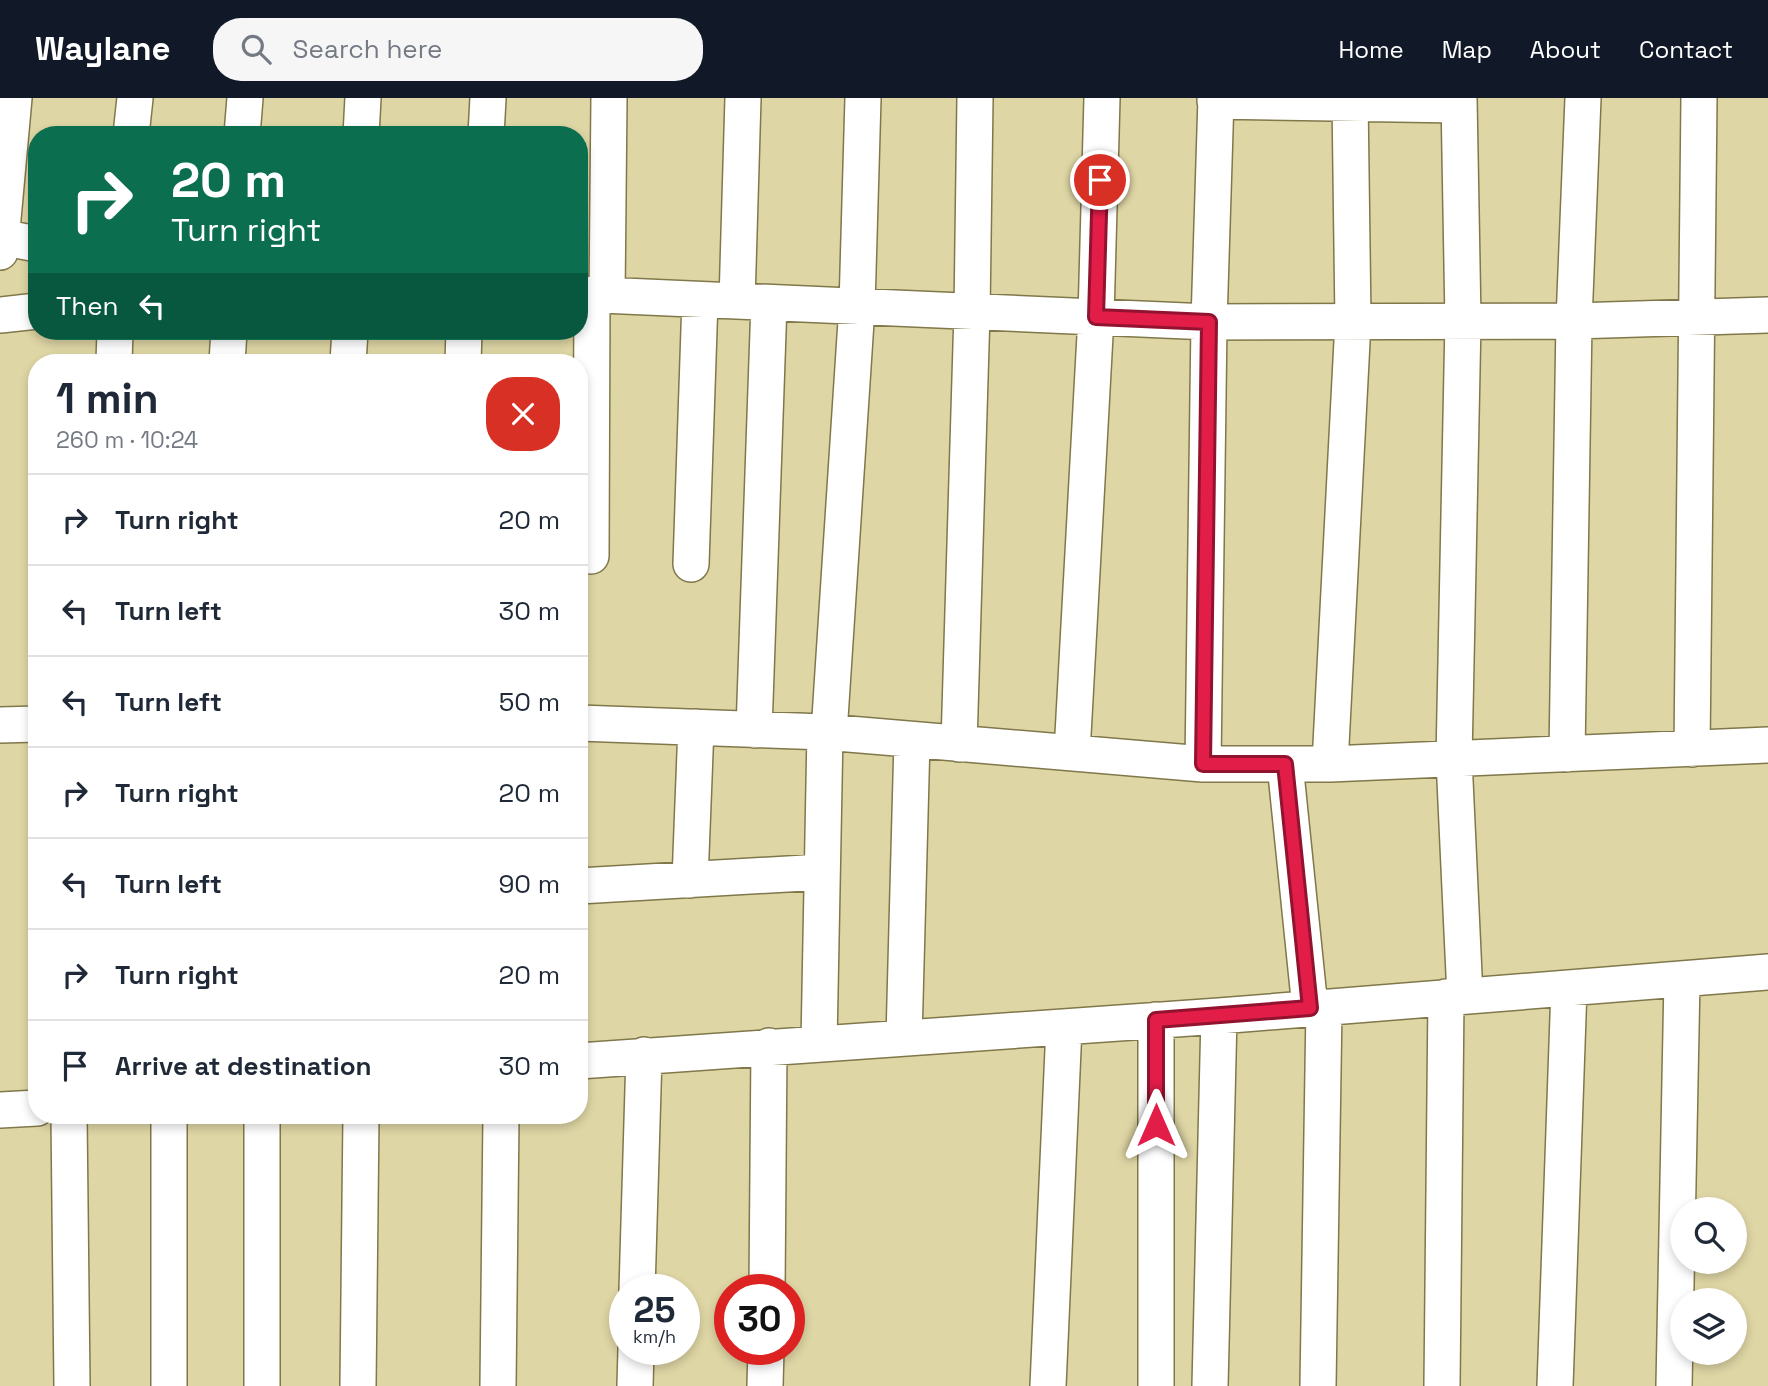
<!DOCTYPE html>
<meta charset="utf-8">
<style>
body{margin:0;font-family:"Space Grotesk",sans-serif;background:#f6f6f7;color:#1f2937;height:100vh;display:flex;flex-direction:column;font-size:26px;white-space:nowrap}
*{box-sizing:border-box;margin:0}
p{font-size:23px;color:#747a83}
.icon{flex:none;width:38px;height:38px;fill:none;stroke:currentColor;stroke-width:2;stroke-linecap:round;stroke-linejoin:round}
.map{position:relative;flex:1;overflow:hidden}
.drawer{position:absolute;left:28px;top:256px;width:560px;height:770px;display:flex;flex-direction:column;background:#fff;border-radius:28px;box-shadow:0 4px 10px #0003}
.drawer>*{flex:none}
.top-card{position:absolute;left:28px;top:28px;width:560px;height:214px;border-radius:28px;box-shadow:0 4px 10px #0003;background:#0b6e4f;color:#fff;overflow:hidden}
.controls{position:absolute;left:1670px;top:1099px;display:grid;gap:14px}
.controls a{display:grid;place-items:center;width:77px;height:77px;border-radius:50%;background:#fff;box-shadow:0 4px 10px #0003;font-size:35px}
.speed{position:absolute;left:609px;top:1176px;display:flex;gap:14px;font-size:35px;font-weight:700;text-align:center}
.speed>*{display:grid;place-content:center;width:91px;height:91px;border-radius:50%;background:#fff;box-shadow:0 4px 10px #0003;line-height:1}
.speed small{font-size:18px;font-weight:400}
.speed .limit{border:10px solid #d22;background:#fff;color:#111}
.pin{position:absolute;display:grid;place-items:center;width:60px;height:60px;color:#fff;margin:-30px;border:4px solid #fff;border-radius:50%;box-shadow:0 2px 7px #0007}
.me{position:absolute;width:77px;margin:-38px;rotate:0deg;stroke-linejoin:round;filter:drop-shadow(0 0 5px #0008)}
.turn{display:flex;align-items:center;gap:24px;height:147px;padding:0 28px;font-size:32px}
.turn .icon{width:91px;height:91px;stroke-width:2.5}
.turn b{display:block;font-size:49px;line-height:60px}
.then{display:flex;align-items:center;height:66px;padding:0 28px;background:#0003;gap:14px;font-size:26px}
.round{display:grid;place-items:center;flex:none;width:74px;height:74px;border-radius:28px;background:#f6f6f7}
.summary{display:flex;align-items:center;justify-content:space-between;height:119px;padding:0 28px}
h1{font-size:42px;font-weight:600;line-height:52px}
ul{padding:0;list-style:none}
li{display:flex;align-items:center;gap:21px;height:91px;padding:0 28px;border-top:2px solid #e0e1e3}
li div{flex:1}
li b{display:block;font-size:26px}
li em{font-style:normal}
header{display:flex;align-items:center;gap:42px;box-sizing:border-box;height:98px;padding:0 35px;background:#111827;color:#fff}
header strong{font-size:33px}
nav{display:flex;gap:38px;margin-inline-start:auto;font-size:24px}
.search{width:490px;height:63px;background:#f6f6f7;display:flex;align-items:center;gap:18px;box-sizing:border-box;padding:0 24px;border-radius:28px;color:#747a83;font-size:26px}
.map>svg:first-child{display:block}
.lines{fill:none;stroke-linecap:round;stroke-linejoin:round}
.minor-casing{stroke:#80774a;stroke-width:38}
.minor{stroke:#fff;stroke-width:35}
.route-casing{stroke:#92132f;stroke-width:18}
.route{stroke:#e11d48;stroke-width:12}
</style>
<header>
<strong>Waylane</strong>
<div class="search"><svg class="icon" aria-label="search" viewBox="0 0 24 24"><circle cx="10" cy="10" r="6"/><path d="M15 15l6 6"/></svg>Search here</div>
<nav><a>Home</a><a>Map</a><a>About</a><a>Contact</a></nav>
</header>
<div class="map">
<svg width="1768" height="1288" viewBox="0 0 1768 1288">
<rect width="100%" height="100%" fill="#dfd6a5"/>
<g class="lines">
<defs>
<path id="minor" d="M1459,0l4,223 -9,438 11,237
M1215,3l244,4
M131,37l4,-37
M242,37l3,-37
M361,37l2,-37
M486,37l2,-37
M0,139l37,7
M0,154l14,-154
M579,196l630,28 365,-1 194,-6
M607,198l2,-198
M737,203l6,-203
M0,217l37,-4
M114,264l1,-31
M227,264l2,-31
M348,264l2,-31
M463,264l1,-31
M591,458l1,-261
M691,466l9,-264
M579,625l246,9 378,32h127l438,-19
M0,627l37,-1
M754,632l15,-427
M829,635l28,-427 6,-208
M959,646l13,-432 3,-214
M1692,651l7,-651
M1072,655l24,-436 6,-219
M1567,656l7,-433 9,-223
M1203,666l6,-442 7,-224
M1285,666l25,244
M1330,666l23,-442 -3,-224
M690,782l6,-153
M579,788l243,-14
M904,940l8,-298
M819,945l6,-311
M579,963l640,-45 549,-44
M0,1012l37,-2
M69,1017l3,271
M262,1017v271
M637,1192l7,-235
M767,1192l2,-244
M169,1288v-271
M358,1288l3,-271
M498,1288l3,-271
M635,1288l1,-37
M765,1288l1,-37
M1048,1288l16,-359
M1156,1288v-366
M1210,1288l9,-370
M1318,1288l6,-379
M1442,1288l4,-389
M1555,1288l14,-398
M1674,1288l8,-407"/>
</defs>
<!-- minor casing -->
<use href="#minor" class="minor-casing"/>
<!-- minor -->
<use href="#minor" class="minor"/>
</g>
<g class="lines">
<defs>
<path id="route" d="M1100,82l-4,137 113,5 -6,442h82l25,244 -154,12v105"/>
</defs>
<!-- route casing -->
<use href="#route" class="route-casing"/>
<!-- route -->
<use href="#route" class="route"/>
</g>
</svg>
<div class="controls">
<a><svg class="icon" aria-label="search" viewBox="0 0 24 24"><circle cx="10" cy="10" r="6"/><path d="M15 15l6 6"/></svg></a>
<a><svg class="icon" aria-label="layers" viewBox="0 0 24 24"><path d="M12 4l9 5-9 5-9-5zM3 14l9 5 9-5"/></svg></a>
</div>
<div class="speed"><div>25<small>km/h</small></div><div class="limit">30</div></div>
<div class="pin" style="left:1100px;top:82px;background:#d93025"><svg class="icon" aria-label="arrive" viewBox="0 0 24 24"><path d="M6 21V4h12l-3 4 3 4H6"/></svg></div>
<svg class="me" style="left:1156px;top:1027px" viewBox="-20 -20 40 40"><path d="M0-17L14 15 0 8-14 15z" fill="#e11d48" stroke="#fff" stroke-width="4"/></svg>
<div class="top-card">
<div class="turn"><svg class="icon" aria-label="right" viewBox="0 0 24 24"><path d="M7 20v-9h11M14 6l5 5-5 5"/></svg><div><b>20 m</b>Turn right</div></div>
<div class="then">Then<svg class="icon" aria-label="left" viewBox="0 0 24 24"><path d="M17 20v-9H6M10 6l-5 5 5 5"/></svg></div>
</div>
<section class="drawer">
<div class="summary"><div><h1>1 min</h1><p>260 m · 10:24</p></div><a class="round" style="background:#d93025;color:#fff"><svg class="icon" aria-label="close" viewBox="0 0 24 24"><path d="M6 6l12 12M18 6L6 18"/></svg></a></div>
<ul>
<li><svg class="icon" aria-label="right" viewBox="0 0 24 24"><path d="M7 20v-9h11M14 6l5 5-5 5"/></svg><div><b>Turn right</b></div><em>20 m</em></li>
<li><svg class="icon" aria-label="left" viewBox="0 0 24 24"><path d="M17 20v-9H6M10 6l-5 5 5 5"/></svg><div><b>Turn left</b></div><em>30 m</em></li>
<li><svg class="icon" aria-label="left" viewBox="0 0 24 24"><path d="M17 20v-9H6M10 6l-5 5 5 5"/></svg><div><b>Turn left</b></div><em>50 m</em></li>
<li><svg class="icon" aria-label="right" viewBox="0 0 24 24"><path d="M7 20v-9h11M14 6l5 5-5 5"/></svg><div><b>Turn right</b></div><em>20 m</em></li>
<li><svg class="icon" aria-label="left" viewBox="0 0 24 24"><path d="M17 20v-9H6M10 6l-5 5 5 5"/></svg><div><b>Turn left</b></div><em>90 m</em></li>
<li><svg class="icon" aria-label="right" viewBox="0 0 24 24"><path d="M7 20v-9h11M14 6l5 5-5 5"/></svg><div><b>Turn right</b></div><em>20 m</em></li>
<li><svg class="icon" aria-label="arrive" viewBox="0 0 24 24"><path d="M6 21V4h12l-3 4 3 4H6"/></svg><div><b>Arrive at destination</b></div><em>30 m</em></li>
</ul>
</section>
</div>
